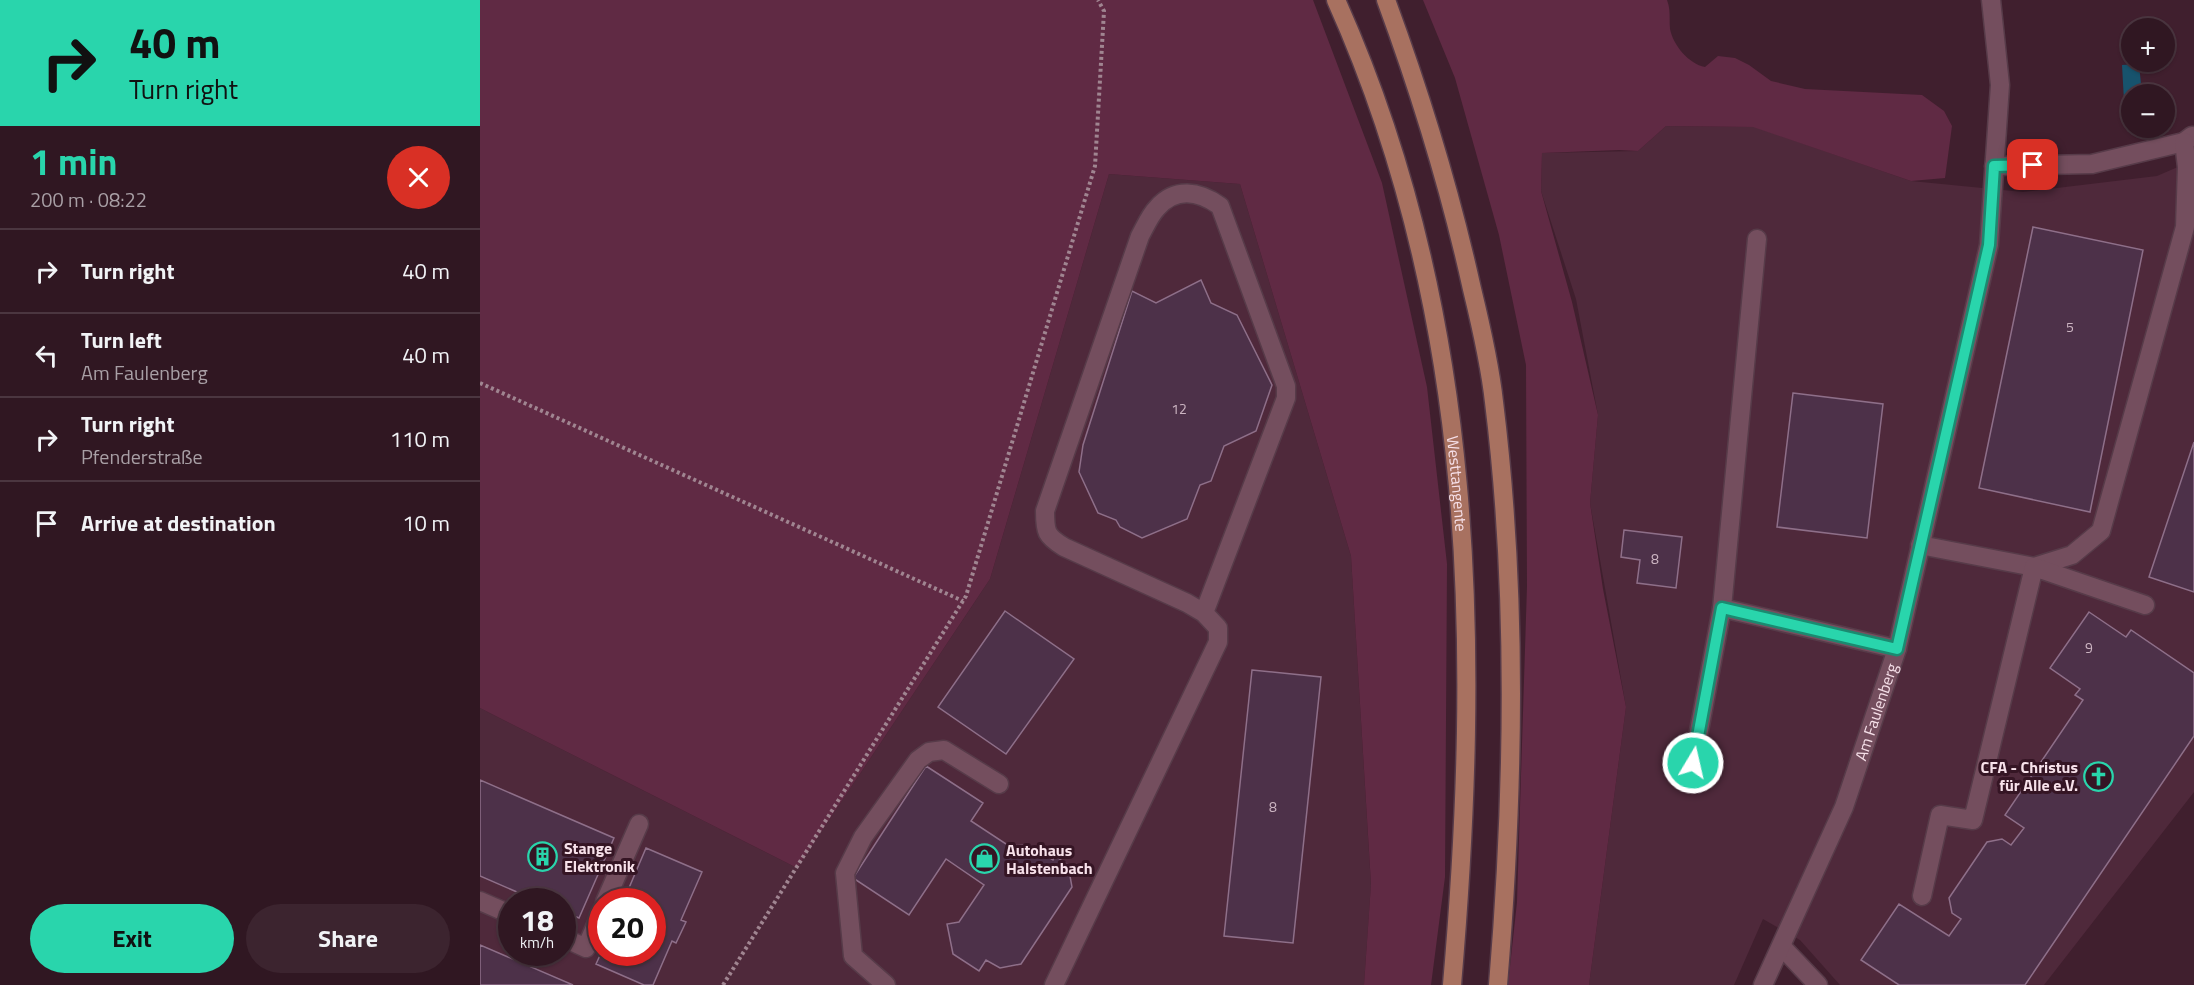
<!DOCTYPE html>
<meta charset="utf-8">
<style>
body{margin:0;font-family:"Titillium Web",sans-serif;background:#3c242f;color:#f1f3f6;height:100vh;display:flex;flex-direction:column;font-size:22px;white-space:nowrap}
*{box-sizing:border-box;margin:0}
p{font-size:20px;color:#a89fa5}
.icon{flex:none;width:33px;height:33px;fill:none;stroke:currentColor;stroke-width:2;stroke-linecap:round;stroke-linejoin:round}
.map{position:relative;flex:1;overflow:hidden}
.drawer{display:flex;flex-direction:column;background:#301722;width:480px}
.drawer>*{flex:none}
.banner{background:#29d5ac;color:#111;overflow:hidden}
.buttons{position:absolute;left:1641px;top:18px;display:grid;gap:12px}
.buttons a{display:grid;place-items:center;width:54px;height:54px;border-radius:50%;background:#301722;box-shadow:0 2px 4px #0004,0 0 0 2px #4b3640;font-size:30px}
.speed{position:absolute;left:18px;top:888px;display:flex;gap:12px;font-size:30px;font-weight:700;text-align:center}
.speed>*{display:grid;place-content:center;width:78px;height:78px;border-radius:50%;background:#301722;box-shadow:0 2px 4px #0004,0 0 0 2px #4b3640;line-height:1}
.speed small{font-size:15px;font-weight:400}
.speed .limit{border:9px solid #d22;background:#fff;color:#111}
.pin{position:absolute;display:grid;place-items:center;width:51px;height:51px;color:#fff;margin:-26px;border-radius:12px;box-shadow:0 3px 9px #0006}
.me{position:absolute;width:66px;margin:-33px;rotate:9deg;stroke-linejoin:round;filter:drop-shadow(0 0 4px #0008)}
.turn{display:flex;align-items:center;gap:21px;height:126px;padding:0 30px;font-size:27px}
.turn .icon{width:78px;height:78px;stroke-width:2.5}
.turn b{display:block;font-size:42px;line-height:51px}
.round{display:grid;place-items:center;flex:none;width:63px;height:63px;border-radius:32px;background:#3c242f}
.overview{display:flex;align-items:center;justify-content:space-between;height:102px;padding:0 30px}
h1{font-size:36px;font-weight:700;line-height:45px;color:#29d5ac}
.button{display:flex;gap:12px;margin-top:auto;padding:12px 30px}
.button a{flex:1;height:69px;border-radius:36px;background:#29d5ac;color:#111;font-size:24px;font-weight:700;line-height:69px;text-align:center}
.button a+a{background:#3c242f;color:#f1f3f6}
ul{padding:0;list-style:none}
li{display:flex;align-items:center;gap:18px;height:84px;padding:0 30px;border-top:2px solid #4b3640}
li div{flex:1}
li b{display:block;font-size:22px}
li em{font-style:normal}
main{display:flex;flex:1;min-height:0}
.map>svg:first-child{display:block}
.built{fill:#4f293b;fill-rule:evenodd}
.green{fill:#602a44}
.water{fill:#17536d}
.building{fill:#4d3149;stroke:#8e6f89;stroke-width:1.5}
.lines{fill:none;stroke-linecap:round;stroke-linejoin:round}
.minor-casing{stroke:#573b49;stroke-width:21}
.major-casing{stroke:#573b49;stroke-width:21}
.path{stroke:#a08591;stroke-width:4;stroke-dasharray:3 3;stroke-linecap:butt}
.minor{stroke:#744e5e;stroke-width:18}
.major{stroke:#a87160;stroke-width:18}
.route-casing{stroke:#1b8a70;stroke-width:15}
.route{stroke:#29d5ac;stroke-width:10}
.labels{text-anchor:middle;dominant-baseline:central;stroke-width:6;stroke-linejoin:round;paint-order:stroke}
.number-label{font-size:14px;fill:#ccb5c2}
.street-label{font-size:16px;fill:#f7e1ea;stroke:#351524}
.poi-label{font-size:16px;font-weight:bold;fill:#f7e1ea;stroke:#351524;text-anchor:start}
</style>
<main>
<section class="drawer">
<div class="banner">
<div class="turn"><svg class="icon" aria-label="right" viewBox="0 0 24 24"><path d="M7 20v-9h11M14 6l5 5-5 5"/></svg><div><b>40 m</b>Turn right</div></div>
</div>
<div class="overview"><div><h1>1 min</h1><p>200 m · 08:22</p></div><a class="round" style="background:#d93025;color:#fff"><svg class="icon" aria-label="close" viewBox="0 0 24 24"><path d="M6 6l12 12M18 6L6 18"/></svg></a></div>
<ul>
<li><svg class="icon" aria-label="right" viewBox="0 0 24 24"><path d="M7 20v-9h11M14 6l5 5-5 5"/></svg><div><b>Turn right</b></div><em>40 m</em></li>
<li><svg class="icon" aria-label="left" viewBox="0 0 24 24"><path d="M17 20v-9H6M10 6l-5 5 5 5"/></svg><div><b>Turn left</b><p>Am Faulenberg</p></div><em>40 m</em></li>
<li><svg class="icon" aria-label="right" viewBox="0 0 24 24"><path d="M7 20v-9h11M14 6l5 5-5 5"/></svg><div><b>Turn right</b><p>Pfenderstraße</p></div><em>110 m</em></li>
<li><svg class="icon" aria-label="arrive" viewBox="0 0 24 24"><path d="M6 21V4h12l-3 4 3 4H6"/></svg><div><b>Arrive at destination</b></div><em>10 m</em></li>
</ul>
<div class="button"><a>Exit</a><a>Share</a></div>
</section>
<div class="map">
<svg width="1714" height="985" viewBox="0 0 1714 985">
<rect width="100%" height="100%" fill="#401f2e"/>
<!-- built -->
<path class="built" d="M1186,126l89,1 156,54 112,11 134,-16 37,-16v632l-150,193h-204l-40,-45 -37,-21 -29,66h-145l37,-278 -36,-204 8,-88 -22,-116 -35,-108 1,-38 96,-2z
M629,174l131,10 111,372 20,329 -7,100h-884v-277l317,160 193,-289zM32,902h50v50h-50zM122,902h50v50h-50z"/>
<!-- green -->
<path class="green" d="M0,0h833l69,183 45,204 20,177 -2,313 -14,108h-67l7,-101 -20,-328 -111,-372 -131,-10 -119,405 -193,289 -317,-160z
M943,0h244c4,10 2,19 3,29 3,16 19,35 35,38l13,-11 17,2 14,7 22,16 34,8 117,6 22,16 8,15 -7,52 -34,3 -158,-54 -87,-1 -28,25 -19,-1 -77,3 -1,38 31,111 26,113 -8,88 13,86 23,118 -37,278h-81l9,-83 10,-316 -1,-221 -27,-130 -44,-157z"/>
<!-- water -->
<path class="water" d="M1659,64l3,30h-10l-1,6 -7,1 -2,-36z"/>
<!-- building -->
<path class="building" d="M1553,227l110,23 -53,262 -111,-24z
M721,280l10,23 26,12 35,70 -16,46 -32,15 -13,35 -11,4 -13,34 -45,19 -22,-11 -4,-7 -18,-7 -19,-41 4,-27 49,-154 24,12z
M1313,393l90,11 -16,134 -90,-11z
M1714,442v150l-45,-15z
M1144,530l58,7 -6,51 -39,-5 3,-23 -19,-3z
M525,611l69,48 -68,95 -68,-47z
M1609,612l37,25 5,-7 63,43v63l-169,249h-126l-38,-25 38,-56 50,32 12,-17 -9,-6 -3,-15 38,-56 15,-3 9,6 13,-17 -19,-13 78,-115 -8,-5 5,-6 -30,-21z
M772,670l69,7 -28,266 -69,-7z
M446,766l57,37 -12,18 38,25 20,-1 24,15 2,-4 13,9 4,22 -51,77 -21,4 -14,-8 -7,11 -26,-17 -6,-30 12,-2 25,-37 -38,-26 -37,56 -56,-37z
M0,780l134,58 -35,80 -17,-7v-9h-22l-60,-26z
M166,848l56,24 -21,48 5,2 -10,21 -4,-2 -19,44h-9l-48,-21 6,-13v1h50v-50h-29z
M0,945l93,40h-93z"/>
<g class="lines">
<defs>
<g id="minor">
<path d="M1514,166l98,-2 92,-22 8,-6"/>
<path d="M1440,545l114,22 38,-12 29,-24 84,-304 2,-60 -3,-25"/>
<path d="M1242,608l35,-369"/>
<path d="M1213,763l29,-155 175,41"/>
<path d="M1442,896l18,-81 33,5 61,-253 111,38"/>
<path d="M0,901l32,14"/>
<path d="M125,902l34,-78"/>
<path d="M82,937l24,11 16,-37"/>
<path d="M1302,947l36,38"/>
<path d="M406,985l-33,-29 -8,-83 18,-36 55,-77 11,-8 15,-2 55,34"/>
<path d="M574,985l164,-343v-14l-14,-15 -17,-10 -123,-56c-18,-11 -19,-15 -19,-36l95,-275c5,-9 10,-21 17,-28 18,-21 42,-17 63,-2l66,180v12l-82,215"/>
<path id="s1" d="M1283,985l81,-178 53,-158 92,-404 11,-160 -9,-85"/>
</g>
<g id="major">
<path id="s2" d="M856,0c141,314 145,649 116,985"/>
<path d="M906,0c35,95 64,190 86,289 9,37 18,76 22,113 24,193 20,390 4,583"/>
</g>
</defs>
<!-- minor casing -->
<use href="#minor" class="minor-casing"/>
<!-- major casing -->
<use href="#major" class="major-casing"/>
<!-- path -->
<path class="path" d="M0,383l483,218
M243,985l243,-389 129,-430 9,-155 -6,-11"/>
<!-- minor -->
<use href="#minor" class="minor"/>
<!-- major -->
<use href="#major" class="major"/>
</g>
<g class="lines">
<defs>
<path id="route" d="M1213,763l29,-155 175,41 92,-404 5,-79 39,-1"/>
</defs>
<!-- route casing -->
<use href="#route" class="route-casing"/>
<!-- route -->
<use href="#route" class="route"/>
</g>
<!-- icons -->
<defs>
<symbol id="church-ring" viewBox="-11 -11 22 22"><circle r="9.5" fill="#351524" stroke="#29d5ac" stroke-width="1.5"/><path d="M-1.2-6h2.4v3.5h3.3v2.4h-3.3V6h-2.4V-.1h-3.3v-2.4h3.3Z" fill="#29d5ac"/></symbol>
<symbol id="building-ring" viewBox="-11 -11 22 22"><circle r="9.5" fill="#351524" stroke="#29d5ac" stroke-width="1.5"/><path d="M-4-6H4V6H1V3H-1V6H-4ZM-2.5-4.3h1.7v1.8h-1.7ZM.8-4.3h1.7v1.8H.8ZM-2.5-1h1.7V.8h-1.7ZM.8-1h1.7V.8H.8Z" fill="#29d5ac"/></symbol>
<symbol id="shop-ring" viewBox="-11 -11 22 22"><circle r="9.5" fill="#351524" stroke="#29d5ac" stroke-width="1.5"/><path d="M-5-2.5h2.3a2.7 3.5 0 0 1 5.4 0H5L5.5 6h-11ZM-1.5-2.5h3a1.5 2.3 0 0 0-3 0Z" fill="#29d5ac"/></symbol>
</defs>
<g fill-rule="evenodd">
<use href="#church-ring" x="1602" y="760" width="33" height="33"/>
<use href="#building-ring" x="46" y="840" width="33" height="33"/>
<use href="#shop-ring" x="488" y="842" width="33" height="33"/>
</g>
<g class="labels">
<!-- number labels -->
<g class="number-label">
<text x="1590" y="326">5</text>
<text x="699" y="408">12</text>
<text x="1175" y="558">8</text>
<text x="1609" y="647">9</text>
<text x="793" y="806">8</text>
</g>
<!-- street labels -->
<g class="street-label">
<text stroke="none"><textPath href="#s2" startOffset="501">Westtangente</textPath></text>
<text stroke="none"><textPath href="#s1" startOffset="296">Am Faulenberg</textPath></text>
</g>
<!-- poi labels -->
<g class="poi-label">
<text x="1598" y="767" text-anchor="end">CFA - Christus<tspan x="1598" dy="18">für Alle e.V.</tspan></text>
<text x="84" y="848">Stange<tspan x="84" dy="18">Elektronik</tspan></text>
<text x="526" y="850">Autohaus<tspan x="526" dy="18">Halstenbach</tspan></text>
</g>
</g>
</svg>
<div class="buttons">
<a>+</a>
<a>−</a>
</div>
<div class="speed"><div>18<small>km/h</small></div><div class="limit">20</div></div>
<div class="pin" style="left:1553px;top:165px;background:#d93025"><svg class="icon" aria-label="arrive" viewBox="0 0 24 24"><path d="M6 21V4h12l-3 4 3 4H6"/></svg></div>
<svg class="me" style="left:1213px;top:763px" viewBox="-20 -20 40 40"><circle r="17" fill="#29d5ac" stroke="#fff" stroke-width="3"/><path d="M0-11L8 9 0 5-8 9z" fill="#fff"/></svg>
</div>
</main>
